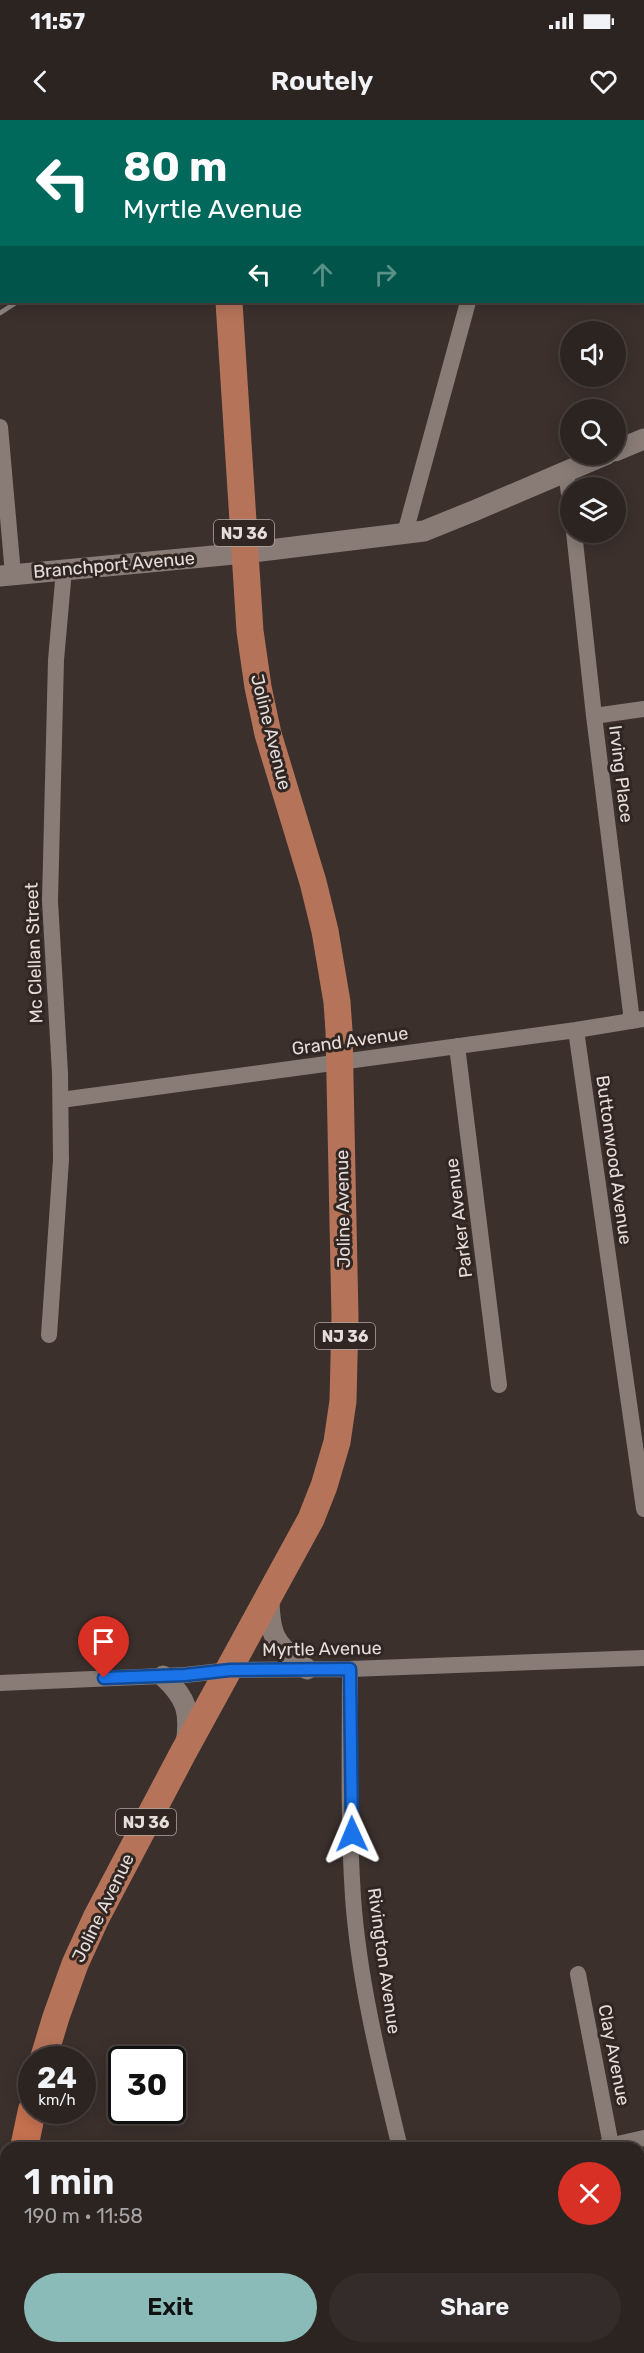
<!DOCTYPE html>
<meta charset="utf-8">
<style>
body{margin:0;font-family:Rubik,sans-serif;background:#342c2a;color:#f1f3f6;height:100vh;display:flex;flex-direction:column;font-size:22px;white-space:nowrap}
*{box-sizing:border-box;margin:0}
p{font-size:20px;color:#a6a4a5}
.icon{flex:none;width:33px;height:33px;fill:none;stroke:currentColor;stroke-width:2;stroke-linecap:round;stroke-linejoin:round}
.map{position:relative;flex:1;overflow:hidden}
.drawer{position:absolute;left:0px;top:2022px;width:645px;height:212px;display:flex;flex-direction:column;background:#2c2421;border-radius:18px 18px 0 0;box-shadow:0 3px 15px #0003,0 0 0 2px #48413f}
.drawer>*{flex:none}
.hud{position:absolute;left:0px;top:0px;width:645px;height:183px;box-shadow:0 3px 15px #0003,0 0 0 2px #48413f;background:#00695c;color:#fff;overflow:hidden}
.controls{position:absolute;left:560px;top:201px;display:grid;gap:12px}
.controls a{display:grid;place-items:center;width:66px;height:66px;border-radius:50%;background:#2c2421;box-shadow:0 3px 15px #0003,0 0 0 2px #48413f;font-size:30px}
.speed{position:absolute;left:18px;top:1926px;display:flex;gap:12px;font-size:30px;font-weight:700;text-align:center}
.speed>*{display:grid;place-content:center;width:78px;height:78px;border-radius:50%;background:#2c2421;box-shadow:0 3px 15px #0003,0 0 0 2px #48413f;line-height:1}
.speed small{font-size:15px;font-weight:400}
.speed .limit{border:3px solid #111;border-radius:9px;background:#fff;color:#111}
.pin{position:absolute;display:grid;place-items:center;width:51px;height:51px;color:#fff;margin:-62px -26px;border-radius:50% 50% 50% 0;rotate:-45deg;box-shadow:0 0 6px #0007}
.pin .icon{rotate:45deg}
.me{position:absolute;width:66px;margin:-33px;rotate:359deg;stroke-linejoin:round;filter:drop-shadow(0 0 4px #0008)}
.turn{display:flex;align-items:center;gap:21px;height:126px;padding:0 24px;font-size:27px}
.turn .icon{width:78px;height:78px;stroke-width:2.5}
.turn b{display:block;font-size:42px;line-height:51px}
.lanes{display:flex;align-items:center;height:57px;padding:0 24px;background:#0003;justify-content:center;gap:30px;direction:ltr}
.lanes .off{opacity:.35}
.round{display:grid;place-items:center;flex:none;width:63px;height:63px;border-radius:32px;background:#342c2a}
.headline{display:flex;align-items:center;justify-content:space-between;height:102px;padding:0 24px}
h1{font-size:36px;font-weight:600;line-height:45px}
.primary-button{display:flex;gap:12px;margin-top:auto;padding:12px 24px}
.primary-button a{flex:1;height:69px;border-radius:36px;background:#8bbbb9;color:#111;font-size:24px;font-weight:600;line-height:69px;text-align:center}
.primary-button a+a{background:#342c2a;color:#f1f3f6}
.status{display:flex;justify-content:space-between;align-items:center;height:42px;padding:0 30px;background:#2c2421;direction:ltr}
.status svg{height:16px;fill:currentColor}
header{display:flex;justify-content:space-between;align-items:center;height:78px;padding:0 24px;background:#2c2421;font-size:27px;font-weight:600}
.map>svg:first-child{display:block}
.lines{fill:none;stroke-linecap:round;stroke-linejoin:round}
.minor{stroke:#897c77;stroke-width:16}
.tertiary{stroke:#897c77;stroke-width:21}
.primary{stroke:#b5745a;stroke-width:27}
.trunk{stroke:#c47150;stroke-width:28}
.rail{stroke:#8d8480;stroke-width:4.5}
.route-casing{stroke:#114b97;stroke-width:15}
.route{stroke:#1a73e8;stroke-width:10}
.labels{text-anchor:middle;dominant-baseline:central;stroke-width:6;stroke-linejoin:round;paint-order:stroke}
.shield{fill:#312622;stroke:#aea6a3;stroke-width:1.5}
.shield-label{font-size:16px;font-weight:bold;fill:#e4ddda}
.street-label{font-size:18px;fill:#e4ddda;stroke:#312622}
</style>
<div class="status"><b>11:57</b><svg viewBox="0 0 49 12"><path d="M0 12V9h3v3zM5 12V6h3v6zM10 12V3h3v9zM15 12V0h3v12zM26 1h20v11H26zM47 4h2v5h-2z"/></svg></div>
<header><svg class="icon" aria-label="back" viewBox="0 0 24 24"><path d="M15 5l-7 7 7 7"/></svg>Routely<svg class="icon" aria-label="heart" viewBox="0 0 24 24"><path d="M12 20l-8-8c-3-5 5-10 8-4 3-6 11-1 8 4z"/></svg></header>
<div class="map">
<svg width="644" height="2233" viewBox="0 0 644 2233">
<rect width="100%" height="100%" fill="#3b302c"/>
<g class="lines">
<!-- minor -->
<path class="minor" d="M0,307l13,147
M566,351l4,31
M574,412l20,184 38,305
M405,413l63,-231
M594,596l50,-7
M576,910l68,479
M457,926l42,339
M61,980l515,-70 68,-11
M49,1215l12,-175 -1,-87 -10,-172 6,-241 8,-90
M350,1549c0,76 -2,152 3,228 6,85 27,168 47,251
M0,1563l185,-8 45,-5 120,-1 294,-11
M578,1854l33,171
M600,2028l44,-10
M447,2228l1,5"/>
<!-- tertiary -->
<path class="tertiary" d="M615,331l29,-12
M0,456l245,-23 179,-22 52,-21 131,-56
M269,1475c0,41 5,49 38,74
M163,1556c24,22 28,37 23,68"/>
<!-- primary -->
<path class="primary" d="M219,0v2
M43,1940l13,-43 19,-53 21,-46 87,-165 128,-234 13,-33 13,-44 6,-41 2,-84 -6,-286 -2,-29 -12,-71 -12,-49 -45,-148 -10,-47 -8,-56 -21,-329"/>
<!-- trunk -->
<path class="trunk" d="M24,2028l8,-38
M6,2163v28
M8,2228l1,5
M40,2228l1,5"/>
<!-- rail -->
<path class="rail" d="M274,2l2,-2
M291,2l2,-2
M0,193l17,-11"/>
</g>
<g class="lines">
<defs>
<path id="route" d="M104,1558l81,-3 45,-5 120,-1 2,165"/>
</defs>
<!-- route casing -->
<use href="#route" class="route-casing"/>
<!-- route -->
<use href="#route" class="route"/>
</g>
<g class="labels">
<!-- shield labels -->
<g class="shield">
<rect x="214" y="400" width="60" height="26" rx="4.5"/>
<rect x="315" y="1203" width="60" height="26" rx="4.5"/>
<rect x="116" y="1689" width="60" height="26" rx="4.5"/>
</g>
<g class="shield-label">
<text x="244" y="413">NJ 36</text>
<text x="345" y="1216">NJ 36</text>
<text x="146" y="1702">NJ 36</text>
</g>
<!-- street labels -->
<g class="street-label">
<text transform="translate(114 445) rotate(-5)">Branchport Avenue</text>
<text transform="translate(271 612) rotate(76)">Joline Avenue</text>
<text transform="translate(621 654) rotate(83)">Irving Place</text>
<text transform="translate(34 833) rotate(-92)">Mc Clellan Street</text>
<text transform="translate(350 921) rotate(-8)">Grand Avenue</text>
<text transform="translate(614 1040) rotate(82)">Buttonwood Avenue</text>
<text transform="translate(343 1089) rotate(-91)">Joline Avenue</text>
<text transform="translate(459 1098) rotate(-97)">Parker Avenue</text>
<text transform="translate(322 1529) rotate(-1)">Myrtle Avenue</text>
<text transform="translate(103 1788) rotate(-64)">Joline Avenue</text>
<text transform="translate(384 1841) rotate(82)">Rivington Avenue</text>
<text transform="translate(614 1935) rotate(79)">Clay Avenue</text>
</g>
</g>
</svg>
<div class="controls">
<a><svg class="icon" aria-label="sound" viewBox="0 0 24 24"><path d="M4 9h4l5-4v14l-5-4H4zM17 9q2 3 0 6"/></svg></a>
<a><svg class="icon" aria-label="search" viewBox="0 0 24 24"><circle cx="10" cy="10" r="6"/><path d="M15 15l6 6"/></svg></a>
<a><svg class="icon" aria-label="layers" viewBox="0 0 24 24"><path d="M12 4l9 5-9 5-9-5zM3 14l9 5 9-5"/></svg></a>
</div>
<div class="speed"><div>24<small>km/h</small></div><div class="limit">30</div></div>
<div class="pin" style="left:104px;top:1558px;background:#d93025"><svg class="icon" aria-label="arrive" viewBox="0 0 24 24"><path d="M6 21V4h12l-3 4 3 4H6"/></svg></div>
<svg class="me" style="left:352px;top:1714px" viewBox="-20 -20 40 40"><path d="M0-17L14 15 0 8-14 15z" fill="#1a73e8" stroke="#fff" stroke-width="4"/></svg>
<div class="hud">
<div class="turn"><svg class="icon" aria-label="left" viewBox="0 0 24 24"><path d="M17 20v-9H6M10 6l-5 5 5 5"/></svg><div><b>80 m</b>Myrtle Avenue</div></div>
<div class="lanes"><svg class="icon" aria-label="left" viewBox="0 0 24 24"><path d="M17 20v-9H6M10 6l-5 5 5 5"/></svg><svg class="icon off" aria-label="ahead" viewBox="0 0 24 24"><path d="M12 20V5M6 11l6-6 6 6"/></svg><svg class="icon off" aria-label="right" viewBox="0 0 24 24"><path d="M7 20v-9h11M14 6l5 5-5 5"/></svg></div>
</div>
<section class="drawer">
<div class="headline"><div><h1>1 min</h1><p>190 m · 11:58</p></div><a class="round" style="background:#d93025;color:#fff"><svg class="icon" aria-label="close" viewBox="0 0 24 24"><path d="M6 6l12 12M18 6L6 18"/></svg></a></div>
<div class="primary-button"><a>Exit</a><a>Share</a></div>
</section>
</div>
